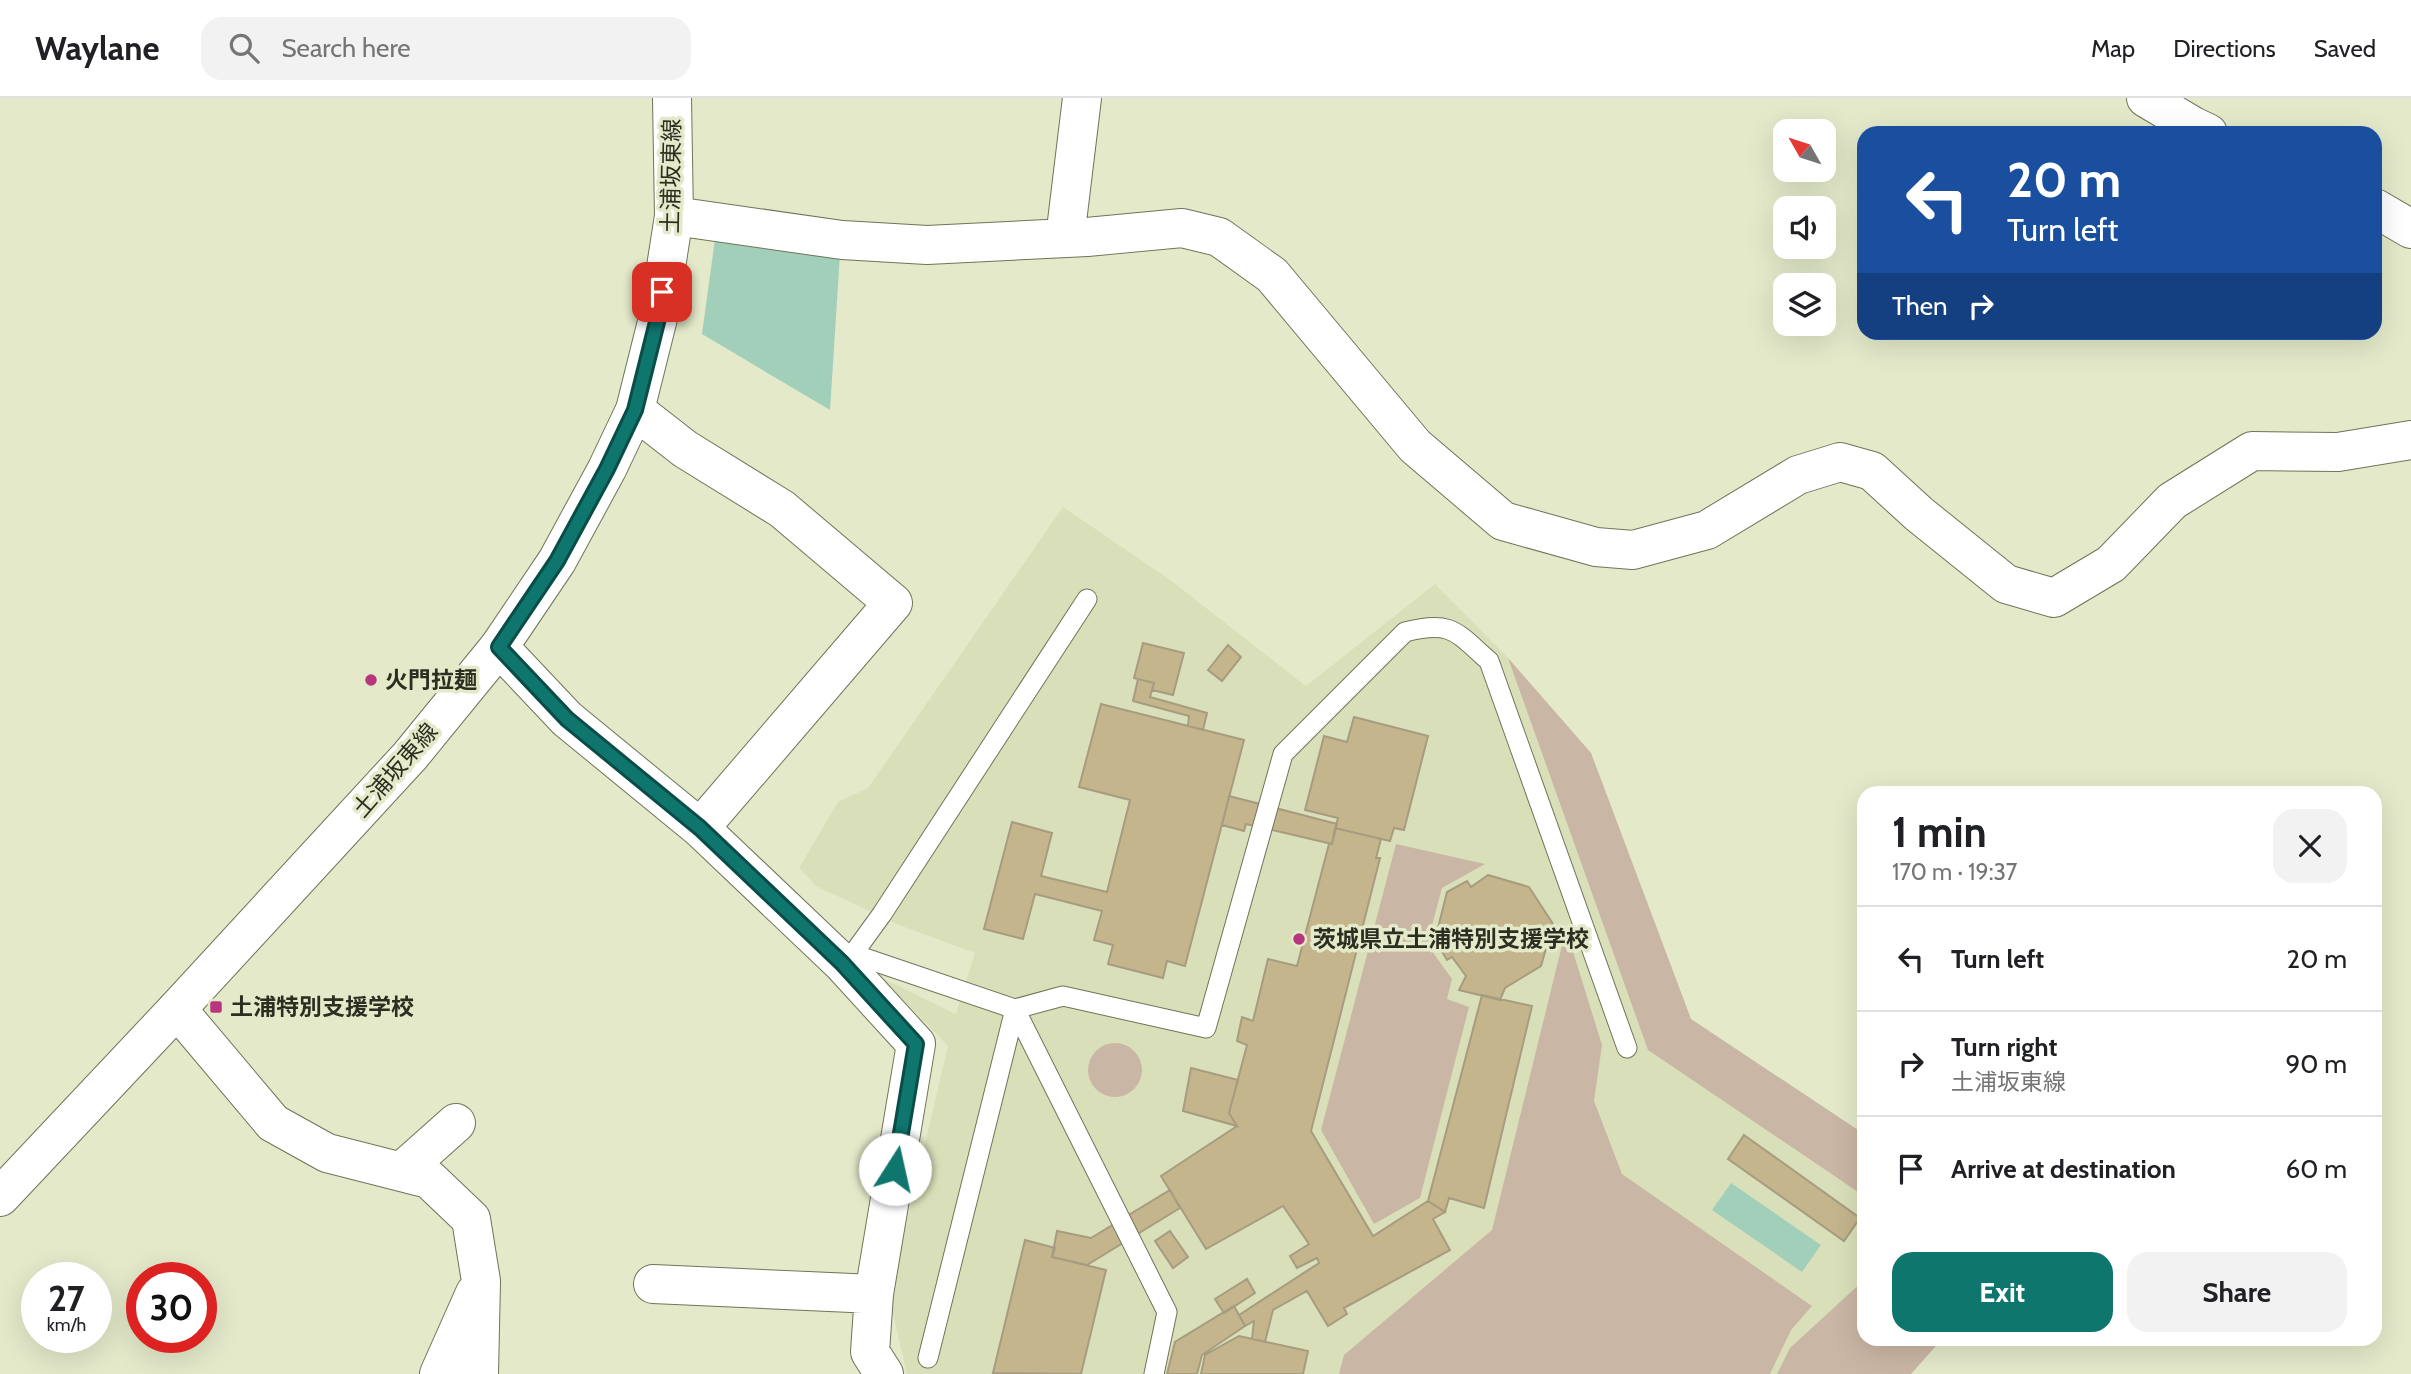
<!DOCTYPE html>
<meta charset="utf-8">
<style>
body{margin:0;font-family:Cabin,"Noto Sans JP",sans-serif;background:#f2f2f2;color:#202124;height:100vh;display:flex;flex-direction:column;font-size:26px;white-space:nowrap}
*{box-sizing:border-box;margin:0}
p{font-size:23px;color:#757577}
.icon{flex:none;width:38px;height:38px;fill:none;stroke:currentColor;stroke-width:2;stroke-linecap:round;stroke-linejoin:round}
.map{position:relative;flex:1;overflow:hidden}
.sheet{position:absolute;left:1857px;top:688px;width:525px;height:560px;display:flex;flex-direction:column;background:#fff;border-radius:21px;box-shadow:0 7px 28px #0002}
.sheet>*{flex:none}
.top-card{position:absolute;left:1857px;top:28px;width:525px;height:214px;border-radius:21px;box-shadow:0 7px 28px #0002;background:#1a4fa0;color:#fff;overflow:hidden}
.needle{width:46px;rotate:309deg}
.tools{position:absolute;left:1773px;top:21px;display:grid;gap:14px}
.tools a{display:grid;place-items:center;width:63px;height:63px;border-radius:14px;background:#fff;box-shadow:0 7px 28px #0002;font-size:35px}
.speed{position:absolute;left:21px;top:1164px;display:flex;gap:14px;font-size:35px;font-weight:700;text-align:center}
.speed>*{display:grid;place-content:center;width:91px;height:91px;border-radius:50%;background:#fff;box-shadow:0 7px 28px #0002;line-height:1}
.speed small{font-size:18px;font-weight:400}
.speed .limit{border:10px solid #d22;background:#fff;color:#111}
.pin{position:absolute;display:grid;place-items:center;width:60px;height:60px;color:#fff;margin:-30px;border-radius:14px;box-shadow:0 4px 10px #0006}
.me{position:absolute;width:77px;margin:-38px;rotate:10deg;stroke-linejoin:round;filter:drop-shadow(0 0 5px #0008)}
.turn{display:flex;align-items:center;gap:24px;height:147px;padding:0 35px;font-size:32px}
.turn .icon{width:91px;height:91px;stroke-width:2.5}
.turn b{display:block;font-size:49px;line-height:60px}
.then{display:flex;align-items:center;height:66px;padding:0 35px;background:#0003;gap:14px;font-size:26px}
.round{display:grid;place-items:center;flex:none;width:74px;height:74px;border-radius:21px;background:#f2f2f2}
.headline{display:flex;align-items:center;justify-content:space-between;height:119px;padding:0 35px}
h1{font-size:42px;font-weight:700;line-height:52px}
.action{display:flex;gap:14px;margin-top:auto;padding:14px 35px}
.action a{flex:1;height:80px;border-radius:21px;background:#0f766e;color:#fff;font-size:28px;font-weight:700;line-height:80px;text-align:center}
.action a+a{background:#f2f2f2;color:#202124}
ul{padding:0;list-style:none}
li{display:flex;align-items:center;gap:21px;height:105px;padding:0 35px;border-top:2px solid #e0e0e0}
li div{flex:1}
li b{display:block;font-size:26px}
li em{font-style:normal}
header{display:flex;align-items:center;gap:42px;box-sizing:border-box;height:98px;padding:0 35px;background:#fff;border-bottom:2px solid #e0e0e0}
header strong{font-size:33px}
nav{display:flex;gap:38px;margin-inline-start:auto;font-size:24px}
.search{width:490px;height:63px;background:#f2f2f2;display:flex;align-items:center;gap:18px;box-sizing:border-box;padding:0 24px;border-radius:21px;color:#757577;font-size:26px}
.map>svg:first-child{display:block}
.built{fill:#d9e0b9}
.green{fill:#cab6a4}
.water{fill:#a1cfb9}
.building{fill:#c4b58d;stroke:#a79c7f;stroke-width:2}
.lines{fill:none;stroke-linecap:round;stroke-linejoin:round}
.service-casing{stroke:#707458;stroke-width:21}
.minor-casing{stroke:#707458;stroke-width:40}
.secondary-casing{stroke:#707458;stroke-width:40}
.service{stroke:#fff;stroke-width:19}
.minor{stroke:#fff;stroke-width:38}
.secondary{stroke:#fff;stroke-width:38}
.route-casing{stroke:#0a4d48;stroke-width:18}
.route{stroke:#0f766e;stroke-width:12}
.poi-dot{fill:#b8367d;stroke:#e3e9c9;stroke-width:2.5}
.labels{text-anchor:middle;dominant-baseline:central;stroke-width:7;stroke-linejoin:round;paint-order:stroke}
.street-label{font-size:23px;fill:#2c2e21;stroke:#e3e9c9}
.poi-label{font-size:23px;font-weight:bold;fill:#2c2e21;stroke:#e3e9c9;text-anchor:start}
</style>
<header>
<strong>Waylane</strong>
<div class="search"><svg class="icon" aria-label="search" viewBox="0 0 24 24"><circle cx="10" cy="10" r="6"/><path d="M15 15l6 6"/></svg>Search here</div>
<nav><a>Map</a><a>Directions</a><a>Saved</a></nav>
</header>
<div class="map">
<svg width="2411" height="1276" viewBox="0 0 2411 1276">
<rect width="100%" height="100%" fill="#e3e9c9"/>
<!-- built -->
<path class="built" d="M1063,409l106,72 137,107 129,-102 73,74 83,95 100,266 173,115v205h78l-31,35h-1004l-18,-77 59,-251 -66,-68 74,36 19,-61 -76,-28 -83,-39 -17,-18 39,-66 30,-14z"/>
<!-- green -->
<path class="green" d="M1508,560l83,95 100,266 173,115v62l-216,-146z
M1396,746l89,20 -43,24 -15,56 25,35 -5,20 22,8 -49,191 -46,26 -53,-94z
M1566,831l36,116 -8,56 28,73 190,132 -21,24 -21,44h-431l5,-19 148,-125z
M1088 972a27 27 0 1 1 54 0a27 27 0 1 1-54 0Z
M1864,1182v59h78l-31,35h-134l13,-26z"/>
<!-- water -->
<path class="water" d="M715,141l125,15 -10,156 -128,-76z
M1731,1085l90,62 -19,27 -90,-62z"/>
<!-- building -->
<path class="building" d="M1143,545l41,10 -11,42 -21,-5 2,-7 -20,-5z
M1228,547l13,12 -19,24 -14,-11z
M1138,581l16,4 -4,14 57,16 -4,17 -15,-4 1,-10 -56,-15z
M1101,606l143,36 -59,226 -18,-5 -4,17 -55,-14 5,-19 -19,-5 8,-29 -67,-17 -12,45 -39,-10 28,-107 40,11 -11,43 66,16 23,-92 -51,-13z
M1354,619l74,19 -24,94 -10,-2 -4,13 -55,-13 3,-10 -33,-8 19,-74 23,6z
M1229,698l108,28 -5,20 -86,-20 -2,7 -22,-6z
M1335,730l46,11 -5,19h4l-69,273 62,105 55,-35 17,11 -12,7 17,31 -106,58 3,6 -19,12 -21,-35 -34,19 -8,32 -13,-3 2,-18 -9,5 -6,-11 80,-52 -2,-5 -20,10 -7,-12 19,-12 -26,-38 -77,43 -45,-73 76,-50 -8,-13 18,-68 -10,-4 5,-24 11,4 15,-62 29,7 32,-122h3z
M1488,777l41,12 24,37 -12,42 -36,22 -5,12 -41,-10 7,-14 -14,-19 -5,3 -12,-20 12,-48 20,-11 4,6z
M1482,897l50,11 -48,202 -35,-10 -4,14 -17,-11z
M1191,970l47,12 -9,33 8,13 -54,-15z
M1744,1037l116,83 -16,23 -116,-82z
M1170,1092l10,18 -93,57 -35,-8 5,-26 34,7z
M1170,1133l18,26 -15,11 -18,-27z
M1025,1142l30,8 -3,9 54,13 -25,104 -88,-1z
M1247,1181l8,14 -31,20 -9,-14z
M1234,1208l11,20 -43,29 -5,19h-30l8,-32z
M1239,1238l69,15 -5,23h-102l4,-19z"/>
<g class="lines">
<defs>
<path id="service" d="M853,856l29,-40 205,-315
M843,864l10,-8 162,55 48,-13 143,32 77,-274 122,-122c47,-12 51,0 84,29l138,387
M1015,911l152,303 -13,62
M928,1260l87,-349"/>
<path id="minor" d="M2146,0l47,28 15,7
M2375,110l36,21
M674,118l168,24 85,5 160,-8 95,-9 37,9 53,38 143,171 88,75 93,26 37,3 74,-20 91,-55 42,-13 32,9 47,43 87,70 48,14 57,-34 61,-63 80,-50 86,1 73,-12
M1065,140l17,-140
M635,312l50,39 97,60 111,94 -193,225
M499,549l68,72 133,109 142,135 74,81 -42,250 -4,58 14,22
M177,911l96,114 54,30 102,26 42,40 10,62 -2,93
M401,1074l55,-49
M653,1186l221,10
M439,1276l36,-81"/>
<path id="secondary" d="M0,1099l177,-188 233,-253 89,-109 58,-86 50,-92 28,-59 23,-92 16,-102 -2,-118"/>
</defs>
<!-- service casing -->
<use href="#service" class="service-casing"/>
<!-- minor casing -->
<use href="#minor" class="minor-casing"/>
<!-- secondary casing -->
<use href="#secondary" class="secondary-casing"/>
<!-- service -->
<use href="#service" class="service"/>
<!-- minor -->
<use href="#minor" class="minor"/>
<!-- secondary -->
<use href="#secondary" class="secondary"/>
</g>
<g class="lines">
<defs>
<path id="route" d="M662,194l-4,26 -23,92 -28,59 -50,92 -58,86 68,72 133,109 142,135 74,81 -21,125"/>
</defs>
<!-- route casing -->
<use href="#route" class="route-casing"/>
<!-- route -->
<use href="#route" class="route"/>
</g>
<!-- markers -->
<g class="poi-dot">
<circle cx="371" cy="582" r="7"/>
<circle cx="1299" cy="841" r="7"/>
<rect x="209" y="902" width="14" height="14" rx="3.5"/>
</g>
<g class="labels">
<!-- street labels -->
<g class="street-label">
<text transform="translate(671 78) rotate(-89)">土浦坂東線</text>
<text transform="translate(395 672) rotate(-49)">土浦坂東線</text>
</g>
<!-- poi labels -->
<g class="poi-label">
<text x="385" y="582">火門拉麺</text>
<text x="1313" y="841">茨城県立土浦特別支援学校</text>
<text x="230" y="909">土浦特別支援学校</text>
</g>
</g>
</svg>
<div class="tools">
<a><svg class="needle" viewBox="-14 -14 28 28"><path d="M0-13l5 13h-10z" fill="#e53935"/><path d="M0 13l5-13h-10z" fill="#757577"/></svg></a>
<a><svg class="icon" aria-label="sound" viewBox="0 0 24 24"><path d="M4 9h4l5-4v14l-5-4H4zM17 9q2 3 0 6"/></svg></a>
<a><svg class="icon" aria-label="layers" viewBox="0 0 24 24"><path d="M12 4l9 5-9 5-9-5zM3 14l9 5 9-5"/></svg></a>
</div>
<div class="speed"><div>27<small>km/h</small></div><div class="limit">30</div></div>
<div class="pin" style="left:662px;top:194px;background:#d93025"><svg class="icon" aria-label="arrive" viewBox="0 0 24 24"><path d="M6 21V4h12l-3 4 3 4H6"/></svg></div>
<svg class="me" style="left:895px;top:1071px" viewBox="-20 -20 40 40"><circle r="19" fill="#fff"/><path d="M0-13L10 11 0 6-10 11z" fill="#0f766e"/></svg>
<div class="top-card">
<div class="turn"><svg class="icon" aria-label="left" viewBox="0 0 24 24"><path d="M17 20v-9H6M10 6l-5 5 5 5"/></svg><div><b>20 m</b>Turn left</div></div>
<div class="then">Then<svg class="icon" aria-label="right" viewBox="0 0 24 24"><path d="M7 20v-9h11M14 6l5 5-5 5"/></svg></div>
</div>
<section class="sheet">
<div class="headline"><div><h1>1 min</h1><p>170 m · 19:37</p></div><a class="round"><svg class="icon" aria-label="close" viewBox="0 0 24 24"><path d="M6 6l12 12M18 6L6 18"/></svg></a></div>
<ul>
<li><svg class="icon" aria-label="left" viewBox="0 0 24 24"><path d="M17 20v-9H6M10 6l-5 5 5 5"/></svg><div><b>Turn left</b></div><em>20 m</em></li>
<li><svg class="icon" aria-label="right" viewBox="0 0 24 24"><path d="M7 20v-9h11M14 6l5 5-5 5"/></svg><div><b>Turn right</b><p>土浦坂東線</p></div><em>90 m</em></li>
<li><svg class="icon" aria-label="arrive" viewBox="0 0 24 24"><path d="M6 21V4h12l-3 4 3 4H6"/></svg><div><b>Arrive at destination</b></div><em>60 m</em></li>
</ul>
<div class="action"><a>Exit</a><a>Share</a></div>
</section>
</div>
